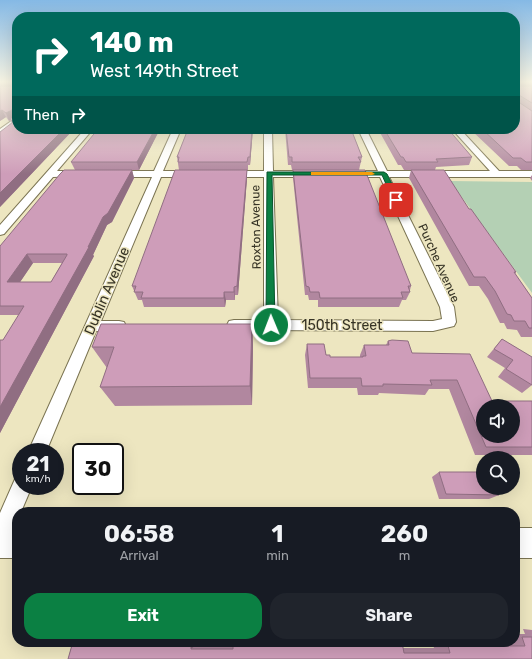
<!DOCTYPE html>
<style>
body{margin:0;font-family:Rubik,sans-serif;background:#20242c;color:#f1f3f6;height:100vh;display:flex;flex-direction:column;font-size:15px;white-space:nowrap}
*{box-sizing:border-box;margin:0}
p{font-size:13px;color:#9ea1a6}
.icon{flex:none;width:22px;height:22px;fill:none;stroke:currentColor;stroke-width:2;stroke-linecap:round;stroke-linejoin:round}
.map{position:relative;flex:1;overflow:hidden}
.panel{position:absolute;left:12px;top:507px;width:508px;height:140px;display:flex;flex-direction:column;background:#171b24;border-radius:16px;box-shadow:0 4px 16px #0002}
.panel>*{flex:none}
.banner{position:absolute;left:12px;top:12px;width:508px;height:122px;border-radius:16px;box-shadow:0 4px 16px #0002;background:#00695c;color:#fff;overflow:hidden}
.buttons{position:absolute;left:476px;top:399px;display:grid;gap:8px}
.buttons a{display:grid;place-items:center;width:44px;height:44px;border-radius:50%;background:#171b24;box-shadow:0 4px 16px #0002;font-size:20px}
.speed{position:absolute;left:12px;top:443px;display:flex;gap:8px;font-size:20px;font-weight:700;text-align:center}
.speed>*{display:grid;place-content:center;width:52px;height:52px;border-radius:50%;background:#171b24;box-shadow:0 4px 16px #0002;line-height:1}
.speed small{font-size:10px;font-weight:400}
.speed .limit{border:2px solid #111;border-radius:6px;background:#fff;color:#111}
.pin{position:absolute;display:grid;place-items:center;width:34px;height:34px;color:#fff;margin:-17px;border-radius:8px;box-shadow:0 2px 6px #0006}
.me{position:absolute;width:44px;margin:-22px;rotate:359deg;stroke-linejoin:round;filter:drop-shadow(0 0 3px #0008)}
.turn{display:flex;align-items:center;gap:14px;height:84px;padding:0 12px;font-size:18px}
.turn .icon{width:52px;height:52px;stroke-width:2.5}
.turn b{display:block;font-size:28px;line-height:34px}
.then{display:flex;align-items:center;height:38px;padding:0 12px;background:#0003;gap:8px;font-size:15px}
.eta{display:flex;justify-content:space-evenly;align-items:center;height:68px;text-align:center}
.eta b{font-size:24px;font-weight:700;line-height:28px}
.primary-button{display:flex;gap:8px;margin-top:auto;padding:8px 12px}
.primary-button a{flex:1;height:46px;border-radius:16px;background:#0b8043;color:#fff;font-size:16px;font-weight:700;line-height:46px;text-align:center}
.primary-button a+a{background:#20242c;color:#f1f3f6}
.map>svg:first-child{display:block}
.green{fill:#b4d0b4}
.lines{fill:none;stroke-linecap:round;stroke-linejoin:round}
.minor-casing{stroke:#7a7351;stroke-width:2}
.secondary-casing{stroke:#7a7351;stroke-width:2}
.minor{fill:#fff;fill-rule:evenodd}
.secondary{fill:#fff;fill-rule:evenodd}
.wall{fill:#b1879f;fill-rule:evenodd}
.shaded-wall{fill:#906e82}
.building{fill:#ce9db9;stroke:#906e82;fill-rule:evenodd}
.route{fill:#0b8043;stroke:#07532c}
.slow{fill:#f59e0b}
.labels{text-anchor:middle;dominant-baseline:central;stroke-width:3;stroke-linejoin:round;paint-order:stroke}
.far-street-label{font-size:12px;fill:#363325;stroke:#ede6c0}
.street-label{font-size:14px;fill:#363325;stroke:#ede6c0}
</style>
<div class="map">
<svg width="532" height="659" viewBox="0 0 532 659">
<rect width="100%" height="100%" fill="#ede6c0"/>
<!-- green -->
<path class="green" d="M450,181l82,1v111z"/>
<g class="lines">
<defs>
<path id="minor" d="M17,117v5l-17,12v-5z
M85,129h8l-36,42h23l3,1 1,2 -1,2 -30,1 -49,57 -4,1v-10z
M173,129h8l-18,42h29l4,3 -4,3h-31l-60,144h18l5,1 2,4 -2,4 -5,1h-23l-50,121h-18l124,-275h-38l-4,-3 4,-3h40z
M264,129h8l1,42h39l4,3 -4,3h-39l5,143 155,1 9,-2 -2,-12 -60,-130h-34l-4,-3 4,-3h32l-20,-42h8l21,42h103l-38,-42h8l39,42h33v6h-143l65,130 2,15 -2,4 -21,5 -199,-1 -5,-1 -2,-4 2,-4 5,-1h30v-143h-36l-4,-3 4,-3h36z
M21,477v9h11l-11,26h-4v10l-10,22 -7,4v-35l15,-34z"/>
<path id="secondary" d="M0,528h17v30h-17z
M515,528h17v30h-17z"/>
</defs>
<!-- minor casing -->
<use href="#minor" class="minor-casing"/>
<!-- secondary casing -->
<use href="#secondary" class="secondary-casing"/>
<!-- minor -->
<use href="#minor" class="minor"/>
<!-- secondary -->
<use href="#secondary" class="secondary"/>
</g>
<!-- wall -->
<path class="wall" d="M0,82h17v47h57l-74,78 12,-84 -2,-3 -1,1 -3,-4 -6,4v-35h15h-15z
M515,82h17v4h-14h14v84h-11l-4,-4h-8l-39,-37h45z
M160,129l-21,41h-64l-4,-8z
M188,129h65l-3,36h-2v5h-69l-2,-13z
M285,129h66l11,28 -3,13h-67l-1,-5h-3z
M378,129h70l24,28 -3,8 -33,2 -1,3h-31l-3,-5h-3z
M132,170l2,8 -22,44 -5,3 -14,30 1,1 -94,177v-93h3l16,-25h-19v-69zM33,263h29l-11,19h-31z
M247,170v8l-9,117h-3v5h-9l-1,7h-81l-2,-7h-4l-6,-14z
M293,170l118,116 -1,4v2l-4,8h-4l-3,7h-81v-7h-9l-1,-5h-3l-12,-117z
M411,170l58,39 47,63 -1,2 17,24v39h-11l-4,-7 -10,-1 -3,-6h-4l-12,-24 -9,-13h-10l-60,-108z
M532,175v6l-2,-3z
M252,324l1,21 -1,60 -137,1 -15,-19 7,-19 -15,-21z
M502,339l30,46 -10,8 -24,-16 7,-9 -18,-11z
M388,341l24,12 80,48h40v54h-57l-26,-66h-20l-4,6 -46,-2 -1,2h-20l-1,-7h-49l-3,-33 2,-11 23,13h30v-2l4,-10h22z
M439,472l60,23 -10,4h-50l-7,-22z
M523,629l9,1v29h-464l4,-14 12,-3h113v2h36v-2h169l1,6h31l-2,-6h83v-8h10z"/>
<!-- shaded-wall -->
<path class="shaded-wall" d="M14,109l3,7 -8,5 -3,-8z
M2,110l4,7 -6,4v-10z
M64,129h10l-74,78v-14z
M155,129h5l-21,41 -2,-8z
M252,129h1l-3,36v-8z
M132,170l2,8 -22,44 -5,3 -14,30 1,1 -94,177v-26l103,-190z
M247,170v8l-9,117 -1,-9z
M27,254l6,9 -19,28 -7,-9z
M234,287l1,8v5l-1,-8z
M224,292l2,8 -1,7 -1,-9z
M252,324l1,21 -1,60 -2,-19z
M191,642h6v2l-6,5z"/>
<!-- building -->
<path class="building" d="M15,82h2v47h47l-64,64v-61l13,-10 -3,-3 5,-4 -1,-6 -8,4 -4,-3 -2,1v-25h15z
M515,82h2v3l1,1h14v17l-13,-8 -2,1v5l15,10v51h-6l-5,-4h-8l-31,-29h33z
M98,129h57l-18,33h-66z
M188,129h64l-2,28h-2l-1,5h-69l1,-5h-2z
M286,129h65l11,28h-4l3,5h-69v-5h-3z
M384,129h64l24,28 -36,2 2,3h-32l-3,-5h-2z
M64,170h68l-24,43 -5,4 -15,30h1l-89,160v-67h3l21,-34h-24v-60l60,-72zM27,254h40v1l-16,27h-44z
M175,170h72l-10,116 -3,1v5h-10v6h-83l2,-6h-9l2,-6h-4z
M293,170h72l46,116h-3l2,6h-9l2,6h-83l-1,-6h-9l-1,-5 -3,-1z
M411,170h33l25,39h2l45,63h-2l18,26v30h-3l-4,-7h-11l-3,-6 -4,-1 -12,-23 -10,-14h-11z
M101,324h151l-2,62 -150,1 14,-40h-22z
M502,339l30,18v28l-26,-16 7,-9 -19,-11z
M392,340l16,1 4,12 58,1 22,47h40v46h-46l-29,-67h-27l2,5 -49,-1v2h-21l-1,-8h-51l-3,-34h17l2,11h4v2h33v-1h3l-2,-11h25l-1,-4zM483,406h30v30h-30z
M439,472h44v16h14l2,7 -53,-1z
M522,637h10v22h-464l4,-14 26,1 1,-4h92v7h42v-7h100v4h35v-4h34l2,11h46l-3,-11h32l1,4h45z"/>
<!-- sky -->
<linearGradient id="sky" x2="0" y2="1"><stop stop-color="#85b9e5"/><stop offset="0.47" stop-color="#f7f4e3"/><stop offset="1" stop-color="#f7f4e3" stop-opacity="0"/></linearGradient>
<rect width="532" height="174" fill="url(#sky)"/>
<!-- route -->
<path class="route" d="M267,172h117l3,2 13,26 -6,2 -12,-27h-110l3,150 -4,4 -5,-4z"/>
<!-- slow -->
<path class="slow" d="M311,172h61l3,2 -3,1h-61z"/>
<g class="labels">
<!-- far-street labels -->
<g class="far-street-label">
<text transform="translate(256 227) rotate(-91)">Roxton Avenue</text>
<text transform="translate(439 263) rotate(66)">Purche Avenue</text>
</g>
<!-- street labels -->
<g class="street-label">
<text transform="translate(107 291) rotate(-67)">Dublin Avenue</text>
<text x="342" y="325">150th Street</text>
</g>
</g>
</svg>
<div class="buttons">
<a><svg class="icon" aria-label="sound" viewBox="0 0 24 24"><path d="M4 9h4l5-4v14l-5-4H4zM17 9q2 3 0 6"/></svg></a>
<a><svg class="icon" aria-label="search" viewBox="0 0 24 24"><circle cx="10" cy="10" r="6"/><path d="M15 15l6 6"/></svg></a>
</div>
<div class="speed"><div>21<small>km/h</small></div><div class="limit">30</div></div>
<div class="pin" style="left:396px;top:200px;background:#d93025"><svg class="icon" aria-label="arrive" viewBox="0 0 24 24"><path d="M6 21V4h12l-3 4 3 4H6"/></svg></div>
<svg class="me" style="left:271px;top:325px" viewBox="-20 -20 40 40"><circle r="17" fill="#0b8043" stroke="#fff" stroke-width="3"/><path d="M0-11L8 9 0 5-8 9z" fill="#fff"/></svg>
<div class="banner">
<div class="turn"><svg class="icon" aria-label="right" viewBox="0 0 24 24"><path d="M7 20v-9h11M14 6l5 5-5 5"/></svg><div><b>140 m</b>West 149th Street</div></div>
<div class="then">Then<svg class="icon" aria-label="right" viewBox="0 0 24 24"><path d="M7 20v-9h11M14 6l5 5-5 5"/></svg></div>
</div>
<section class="panel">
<div class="eta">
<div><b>06:58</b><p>Arrival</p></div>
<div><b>1</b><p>min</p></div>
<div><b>260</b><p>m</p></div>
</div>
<div class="primary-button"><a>Exit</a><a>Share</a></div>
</section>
</div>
